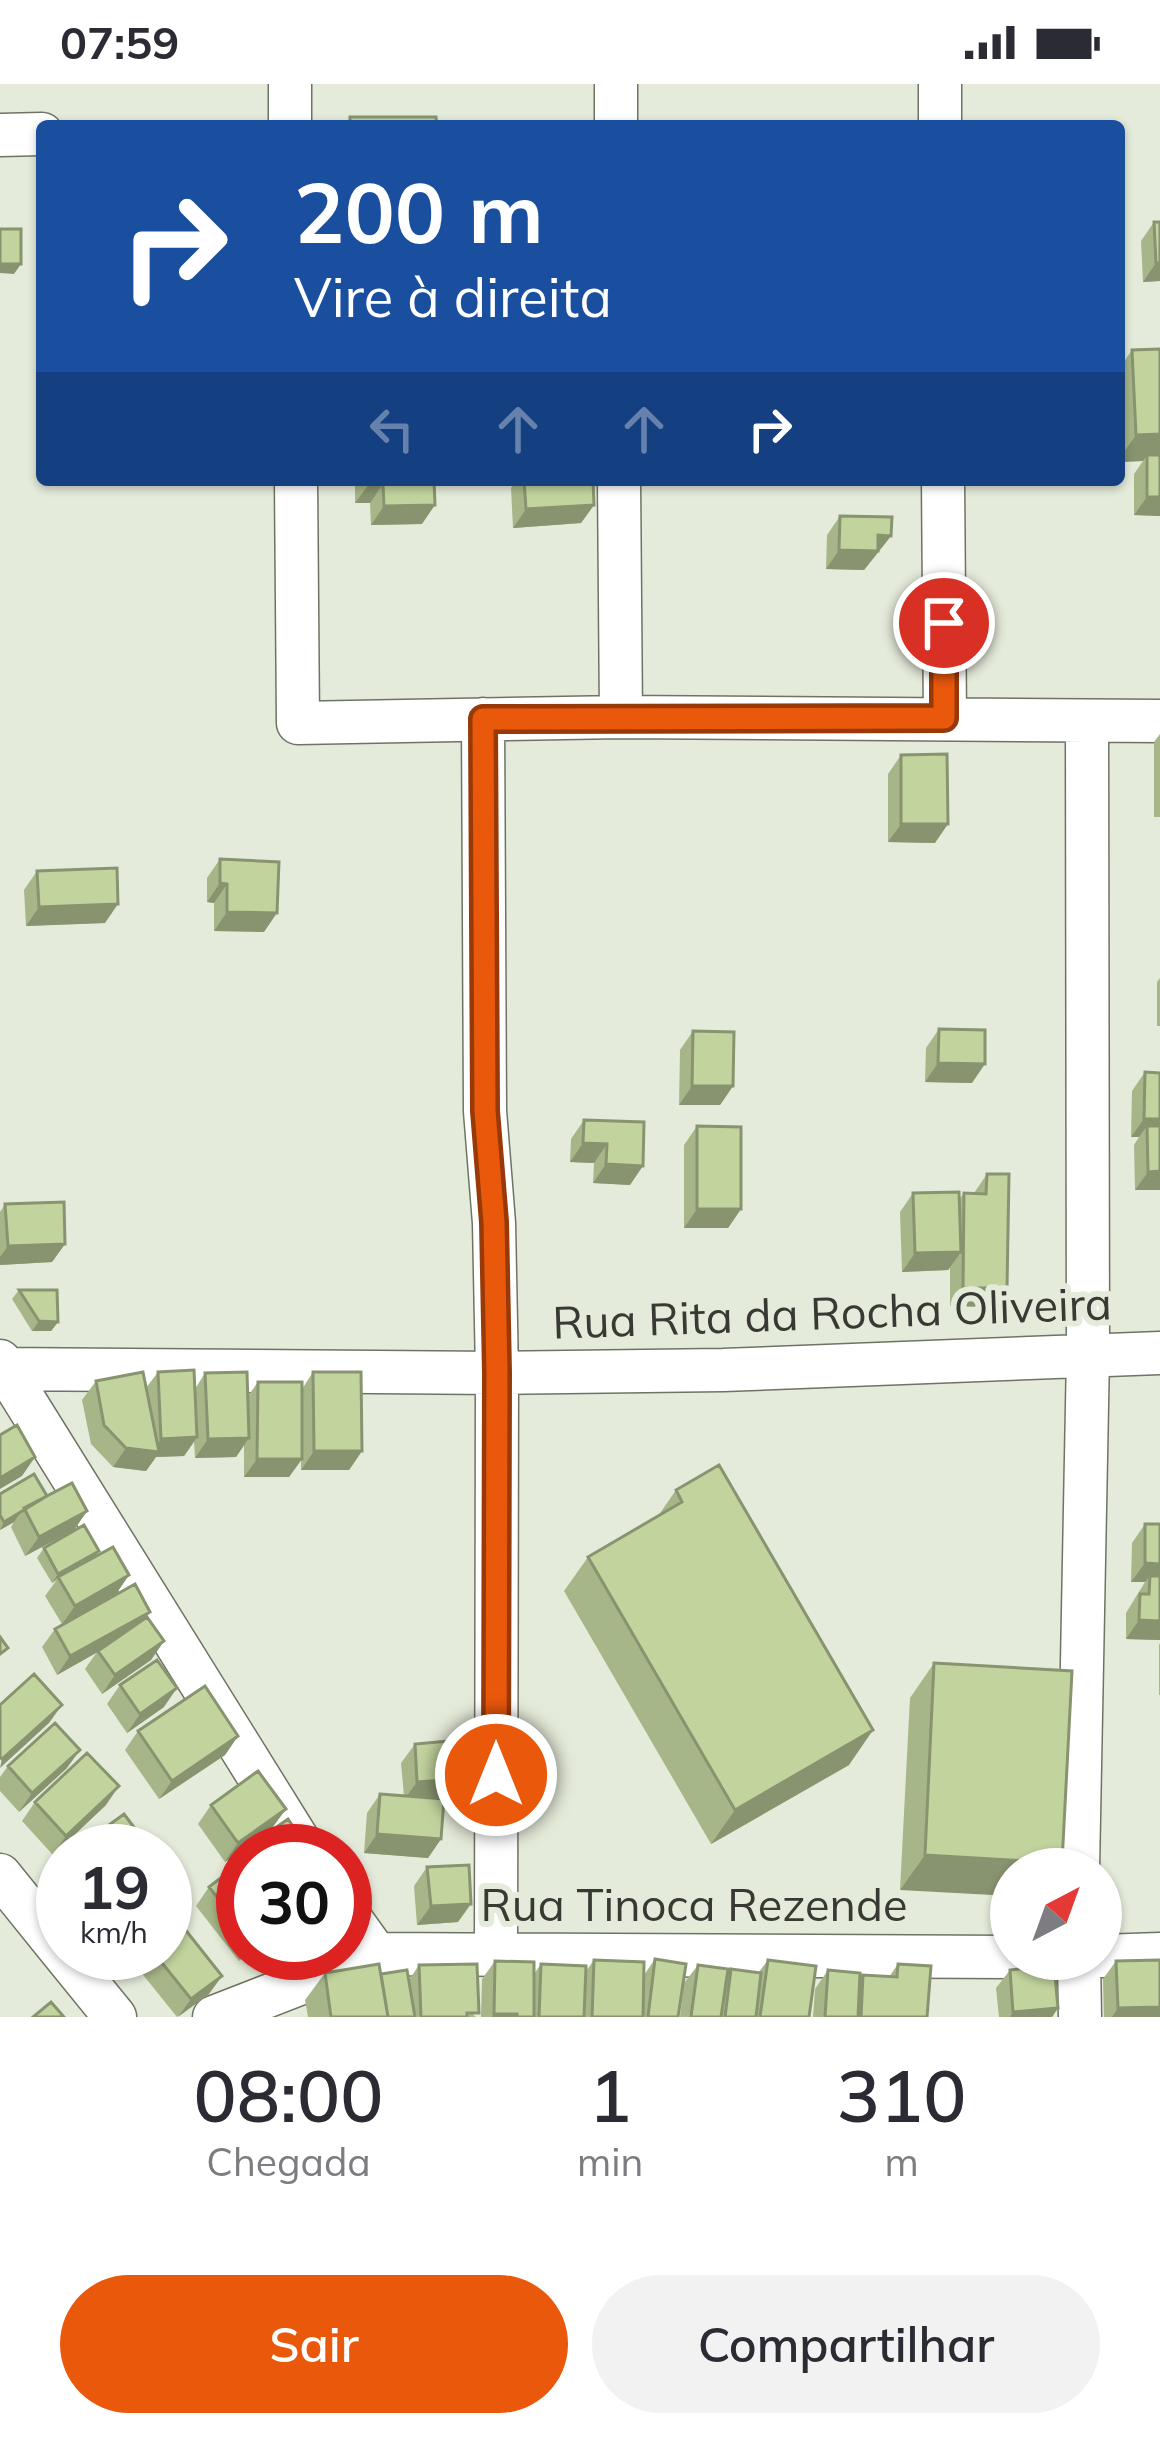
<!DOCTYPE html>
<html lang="pt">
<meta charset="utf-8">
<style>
body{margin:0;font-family:Mulish,sans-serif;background:#f2f2f3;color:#2b2b33;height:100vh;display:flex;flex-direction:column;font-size:45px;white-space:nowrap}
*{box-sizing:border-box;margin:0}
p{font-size:39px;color:#7c7c81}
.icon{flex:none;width:66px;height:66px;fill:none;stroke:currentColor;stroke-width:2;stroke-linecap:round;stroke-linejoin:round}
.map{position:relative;height:1933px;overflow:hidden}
.details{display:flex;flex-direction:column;background:#fff;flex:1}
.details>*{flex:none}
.hud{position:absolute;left:36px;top:36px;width:1089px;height:366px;border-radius:12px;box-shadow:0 3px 9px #0004;background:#1a4fa0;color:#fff;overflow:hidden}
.needle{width:78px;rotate:41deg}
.controls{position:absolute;left:990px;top:1764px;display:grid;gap:24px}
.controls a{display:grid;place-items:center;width:132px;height:132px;border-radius:50%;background:#fff;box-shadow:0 3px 9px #0004;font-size:60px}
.speed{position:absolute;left:36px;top:1740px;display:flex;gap:24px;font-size:60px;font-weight:700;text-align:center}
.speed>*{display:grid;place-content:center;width:156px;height:156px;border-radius:50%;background:#fff;box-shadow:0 3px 9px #0004;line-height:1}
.speed small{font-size:30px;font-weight:400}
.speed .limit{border:18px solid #d22;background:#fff;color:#111}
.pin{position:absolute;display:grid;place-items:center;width:102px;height:102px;color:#fff;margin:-51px;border:6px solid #fff;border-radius:50%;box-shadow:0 3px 12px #0007}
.me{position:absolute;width:132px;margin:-66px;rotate:0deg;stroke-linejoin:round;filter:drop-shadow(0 0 9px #0008)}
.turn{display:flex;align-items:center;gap:42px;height:252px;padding:0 60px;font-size:54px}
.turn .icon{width:156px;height:156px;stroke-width:2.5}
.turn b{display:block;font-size:84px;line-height:102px}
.lanes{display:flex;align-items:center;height:114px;padding:0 60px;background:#0003;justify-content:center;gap:60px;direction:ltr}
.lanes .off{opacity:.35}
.eta{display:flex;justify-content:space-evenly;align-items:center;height:204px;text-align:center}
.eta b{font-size:72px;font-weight:600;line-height:84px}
.primary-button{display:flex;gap:24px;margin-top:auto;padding:24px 60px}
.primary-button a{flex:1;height:138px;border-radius:72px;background:#ea580c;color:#fff;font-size:48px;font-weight:600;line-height:138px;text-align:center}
.primary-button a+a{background:#f2f2f3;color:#2b2b33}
.status{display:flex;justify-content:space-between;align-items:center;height:84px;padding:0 60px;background:#fff;direction:ltr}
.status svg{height:33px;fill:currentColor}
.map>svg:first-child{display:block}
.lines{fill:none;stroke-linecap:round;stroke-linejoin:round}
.minor-casing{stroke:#6e7464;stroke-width:45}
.minor{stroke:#fff;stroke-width:42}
.wall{fill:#a7b688}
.shaded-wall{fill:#88946f}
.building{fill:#c2d49e;stroke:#88946f;stroke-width:3}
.route-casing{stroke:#983908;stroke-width:30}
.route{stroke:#ea580c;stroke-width:21}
.labels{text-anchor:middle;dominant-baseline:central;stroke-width:12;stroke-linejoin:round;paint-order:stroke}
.street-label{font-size:45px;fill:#373932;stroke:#e5ebda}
</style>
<div class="status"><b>07:59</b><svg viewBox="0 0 49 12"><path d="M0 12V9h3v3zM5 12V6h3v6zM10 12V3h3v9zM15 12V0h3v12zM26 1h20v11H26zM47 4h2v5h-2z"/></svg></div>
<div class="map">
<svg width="1160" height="1933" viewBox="0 0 1160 1933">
<rect width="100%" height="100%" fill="#e5ebda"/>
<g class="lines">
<defs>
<path id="minor" d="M290,0v42
M616,0v42
M940,0v42
M0,51l42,-1
M296,396l2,243 323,-6 539,4
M619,396l2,237
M943,396l2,238
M483,635l2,392 9,112 3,150 -1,580
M0,1277l305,490
M0,1285l497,4 226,-3 437,-17
M1078,1785l10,-515 -1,-631
M0,1791l63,78
M345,1827l31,43
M63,1869l52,64
M1101,1872l59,-2
M1079,1875l1,58
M214,1933l162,-63 635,3"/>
</defs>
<!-- minor casing -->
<use href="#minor" class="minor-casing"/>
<!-- minor -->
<use href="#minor" class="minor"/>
</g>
<!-- wall -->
<path class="wall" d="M1154,138h6v59l-17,1 -2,-41z
M1160,265v167l-26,-1v-41l9,-13 -24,1v-93l13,-19z
M355,396h79l-12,44 -51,1 -1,-22h-15z
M516,396h77l1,25 -13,18 -68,5 -2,-40z
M840,432l51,20 -27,34 -38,-1 1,-34z
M1160,650v83h-6v-75z
M901,671l34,88 -47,-1v-68z
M220,775l44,73 -50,-1v-28l-7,-1v-24z
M37,787l68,52 -79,3 -2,-36z
M1160,894v48h-3v-44z
M939,945l33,54 -47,-1 1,-34z
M693,947l40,55 -13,19h-41l1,-55z
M1145,988l15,1v117h-25l-1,-45 5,-8h-8l1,-46z
M584,1036l60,2 -14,63 -37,-2 1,-20 -24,-1 1,-23z
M697,1042l44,83 -13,19h-44v-83z
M987,1090l20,114 -13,19 -44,-1v-38l-2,2 -46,2 -2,-60 13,-19 46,7 5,-7h10z
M5,1120l60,40 -13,18 -52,3v-53z
M19,1206l39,32 -7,9h-19l-20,-32z
M158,1288l37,17 10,-16 43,23 10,-14 44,7 11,-17 49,79 -13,19h-48v-10l-12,17h-45v-32l-8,12 -41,1 -1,-16 -10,14 -28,1 -10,14 -33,-4 -22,-23 -9,-44 14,-19 50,7z
M676,1406l173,275 -138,79 -147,-253 24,-34 70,-41z
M0,1410l47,2 40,15 -13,19 -49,26 -14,-29 3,-5 -14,8z
M1145,1440l15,116 -34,-1v-26l19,-31h-14l1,-39z
M44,1464l55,3 -5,6 35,18 -13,19 -54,30 -17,-28 11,-15 -4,2 -15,-25z
M150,1528l-5,7 19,22 -13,19 -49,34 -17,-25 12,-17 -40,23 -15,-28 13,-18z
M1160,1559v52h-1v-50z
M934,1579l138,8 -172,219 10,-192z
M120,1601l44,22 -37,26 -20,-29z
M138,1647l100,5 -13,19 -66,44 -34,-49z
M415,1660l47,53 -22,1 1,41 -13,19 -64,-5 3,-40 13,-19 24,2 -3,-33z
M8,1682l59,2 -48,44 -19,-21v-14z
M35,1718l71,3 -53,50 -31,-34z
M211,1721l75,4 -14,19 -47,34 -27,-38z
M243,1767v102h6l-10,8 -43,-55 13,-19 18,-14 -1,-2 13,-18z
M427,1783l31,55 -41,3 -3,-39z
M145,1869h20l44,41 -32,23 -41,-51z
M655,1875l23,58h-197l1,-38 13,-18 39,13 7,-10 45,7 8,-11 50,15z
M768,1876l41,57h-129l4,-34 14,-18 29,9 4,-5 27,4z
M1116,1877l44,56h-56l-1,-38z
M898,1880l29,53h-114l2,-28 13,-19 32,11 3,-6 26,2z
M419,1881l57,52h-168l-3,-17 20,-27 56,1 28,6z
M1010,1886l48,38 -6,9h-53l-3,-29z"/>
<!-- shaded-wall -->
<path class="shaded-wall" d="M1156,179h4v18l-17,1z
M0,180h21l-7,10 -14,-1z
M1160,350v26l-13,-5 -4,6 -24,1v-3l17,-24z
M369,400h14l-13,19h-15z
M1147,413h13v19l-26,-1z
M435,421l-13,19 -51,1 13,-19z
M594,421l-13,18 -68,5 13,-19z
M878,451l13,1 -27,34 -38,-1 13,-19z
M901,740h47l-13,19 -47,-1z
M220,799l7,1 -13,19 -7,-1z
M118,820l-13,19 -79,3 13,-19z
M227,828l50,1 -13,19 -50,-1z
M938,979l47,1 -13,19 -47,-1z
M692,1002h41l-13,19h-41z
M1144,1035h16v11l-13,-4 -8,11h-8z
M583,1059l24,1 -13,19 -24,-1z
M606,1080l37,2 -13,19 -37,-2z
M1160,1087v19h-25l13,-18z
M697,1125h44l-13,19h-44z
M65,1160l-13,18 -52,3v-8l8,-11z
M961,1168l-13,18 -46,2 13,-19z
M963,1204h44l-13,19 -44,-1z
M39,1237l19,1 -7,9h-19z
M197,1353l-13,19 -28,1 -10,14 -33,-4 13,-19 26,3 9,-12z
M249,1354l-13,19 -41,1 13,-19z
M314,1367h48l-13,19h-48z
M35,1373l-13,19 -22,13v-11z
M257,1375h45l-13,18h-45z
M87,1427l-13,19 -49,26 14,-19z
M21,1428l-7,10 -14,8 4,-8z
M99,1467l-7,10 -34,16 -6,6 6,-9z
M1145,1479l15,1v18l-10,-6 -5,6h-14z
M129,1491l-13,19 -54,30 13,-18z
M150,1528l-13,18 -80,45 13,-19z
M1139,1536l21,1v19l-34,-1z
M164,1557l-13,19 -49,34 13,-19z
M177,1604l-13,19 -37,26 13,-19z
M62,1621l-13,18 -49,45 2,-9z
M873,1646l-24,35 -138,79 24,-34z
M238,1652l-13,19 -66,44 13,-18z
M80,1666l-13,18 -48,44 13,-19z
M475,1694l-13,19 -58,3 13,-18z
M119,1702l-13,19 -53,50 13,-19z
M286,1725l-14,19 -47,34 13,-19z
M377,1750l64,5 -13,19 -64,-5z
M925,1771l137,8 -4,6h-47v27l-111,-6z
M185,1801l-13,18 -7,6v-10z
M471,1820l-13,18 -41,3 14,-19z
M222,1892l-13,18 -31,23 13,-18z
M1160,1923v10h-48l6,-9z
M1058,1924l-6,9h-42l3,-5z
M494,1930h23l-2,3h-23z"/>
<!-- building -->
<path class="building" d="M350,33h86l1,9h-87z
M1154,138h6v41h-4z
M0,145h21v35h-21z
M1160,265v85l-24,1 -4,-85z
M1147,371h13v42h-13z
M368,396h66l1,25 -51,1 -1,-22h-14z
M524,396h69l1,25 -68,4z
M840,432l52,1 -1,19 -13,-1v16l-39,-1z
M947,670l1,70h-47v-69z
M220,775l59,3 -2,51 -50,-1v-28l-7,-1z
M117,784l1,36 -79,3 -2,-36z
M939,945l46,1v34l-47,-1z
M693,947l41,1 -1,54h-41z
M1145,988l15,1v46h-16z
M584,1036l60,2 -1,44 -37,-2 1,-20 -24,-1z
M697,1042l44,1v82h-44z
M1147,1042h13v45l-12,1z
M987,1090h22l-2,114h-44l1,-95 22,1z
M959,1108l2,60 -46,1 -2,-60z
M64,1118l1,42 -57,2 -3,-42z
M19,1206h38l1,32 -19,-1z
M194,1286l3,67 -36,2 -3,-67z
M143,1288l16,80 -33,-4 -22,-23 -8,-44z
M247,1288l2,66 -41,1 -3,-66z
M313,1288h48l1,79h-48z
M258,1298h44v77h-45z
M17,1341l18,32 -35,21v-43z
M719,1381l154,265 -138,80 -147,-253 94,-55 -6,-12z
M34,1390l13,22 -43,26 -4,-7v-21z
M72,1399l15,28 -48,26 -15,-29z
M1145,1440h15v40l-15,-1z
M84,1441l15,26 -41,23 -14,-26z
M113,1463l16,28 -54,31 -17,-29z
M1150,1492h10v45l-21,-1 1,-26h9z
M135,1500l15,28 -80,44 -15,-27z
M147,1533l17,24 -49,34 -17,-24z
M0,1553l8,11 -8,6z
M157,1576l20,28 -37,26 -20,-29z
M934,1579l138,8 -10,192 -137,-8z
M34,1590l28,31 -60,54 -2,-2v-52z
M205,1602l33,50 -66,45 -34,-50z
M55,1639l25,27 -48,43 -24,-27z
M472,1655l3,39 -58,4 -2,-38z
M87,1669l32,33 -53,50 -31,-34z
M258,1687l28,38 -48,34 -27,-38z
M380,1710l64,5 -3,40 -64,-5z
M124,1730l24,32 -6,5h-65l-1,-2z
M288,1735l19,28 -5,4h-59v7l-4,-5z
M165,1773l20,28 -20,14z
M469,1781l2,39 -40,2 -4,-39z
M235,1783l8,11v52l-34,-43z
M180,1839l42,53 -31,23 -37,-46h11v-19z
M655,1875l31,5 -8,53h-30z
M594,1876l50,2 -1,55h-51z
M768,1876l48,6 -7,51h-49z
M1160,1876v47l-42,1 -2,-47z
M495,1877l39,1v55h-17v-3h-23z
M379,1880l9,53h-57l-6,-44z
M477,1880l2,49h-12v4h-46l-2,-52z
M541,1880l45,2 -2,51h-45z
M898,1880l33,2 -4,51h-66l2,-42 34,2z
M698,1881l30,4 -7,48h-30z
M1054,1881l4,43 -45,4 -3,-42z
M731,1885l30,4 -5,44h-31z
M407,1886l8,47h-27l-7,-43z
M828,1886l32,3 -2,44h-33z
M51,1918l13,15h-31z"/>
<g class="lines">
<defs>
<path id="route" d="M496,1691l1,-402 -3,-151 -9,-111 -2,-392 461,-1v-95"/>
</defs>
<!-- route casing -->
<use href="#route" class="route-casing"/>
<!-- route -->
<use href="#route" class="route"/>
</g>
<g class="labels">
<!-- street labels -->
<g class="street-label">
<text transform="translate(832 1228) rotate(-2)">Rua Rita da Rocha Oliveira</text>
<text x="694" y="1820">Rua Tinoca Rezende</text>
</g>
</g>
</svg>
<div class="controls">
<a><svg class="needle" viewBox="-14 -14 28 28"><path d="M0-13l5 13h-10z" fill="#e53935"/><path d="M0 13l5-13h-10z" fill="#7c7c81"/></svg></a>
</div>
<div class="speed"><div>19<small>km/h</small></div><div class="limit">30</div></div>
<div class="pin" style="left:944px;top:539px;background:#d93025"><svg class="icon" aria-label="arrive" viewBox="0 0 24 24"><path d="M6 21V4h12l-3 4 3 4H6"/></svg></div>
<svg class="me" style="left:496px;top:1691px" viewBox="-20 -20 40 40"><circle r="17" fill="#ea580c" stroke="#fff" stroke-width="3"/><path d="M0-11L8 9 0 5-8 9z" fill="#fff"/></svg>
<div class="hud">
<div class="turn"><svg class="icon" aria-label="right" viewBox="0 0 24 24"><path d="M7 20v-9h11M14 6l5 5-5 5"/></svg><div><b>200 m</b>Vire à direita</div></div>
<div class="lanes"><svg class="icon off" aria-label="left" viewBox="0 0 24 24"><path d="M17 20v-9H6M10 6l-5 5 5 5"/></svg><svg class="icon off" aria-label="ahead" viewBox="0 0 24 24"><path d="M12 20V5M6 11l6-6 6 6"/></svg><svg class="icon off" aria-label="ahead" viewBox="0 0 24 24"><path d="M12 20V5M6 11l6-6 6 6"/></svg><svg class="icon" aria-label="right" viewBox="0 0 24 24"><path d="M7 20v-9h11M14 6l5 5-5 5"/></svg></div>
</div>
</div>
<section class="details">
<div class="eta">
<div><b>08:00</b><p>Chegada</p></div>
<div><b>1</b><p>min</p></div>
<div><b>310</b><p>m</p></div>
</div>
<div class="primary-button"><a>Sair</a><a>Compartilhar</a></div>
</section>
